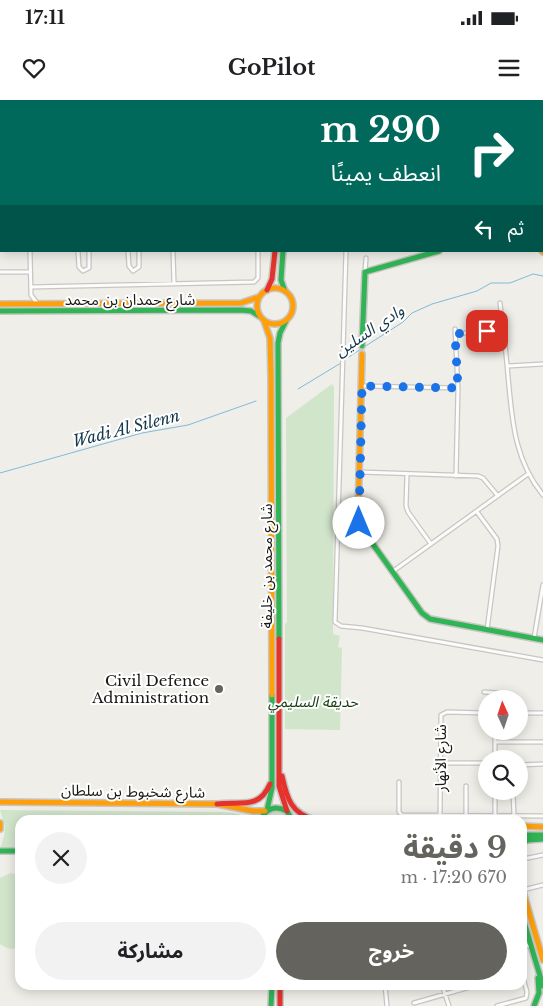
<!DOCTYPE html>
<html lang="ar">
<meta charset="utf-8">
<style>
body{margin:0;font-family:"Libre Baskerville","Noto Sans Arabic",serif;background:#f2f2f2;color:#202124;direction:rtl;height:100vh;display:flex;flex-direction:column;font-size:19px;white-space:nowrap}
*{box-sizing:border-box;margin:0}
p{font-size:16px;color:#757577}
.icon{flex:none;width:28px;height:28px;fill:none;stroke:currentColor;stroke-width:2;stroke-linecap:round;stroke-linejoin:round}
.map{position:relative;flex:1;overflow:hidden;direction:ltr}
.details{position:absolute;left:15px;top:715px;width:512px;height:175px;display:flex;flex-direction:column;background:#fff;border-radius:15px;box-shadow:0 2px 12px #0003;direction:rtl}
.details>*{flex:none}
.banner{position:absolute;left:0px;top:0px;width:544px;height:152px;box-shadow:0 2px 12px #0003;direction:rtl;background:#00695c;color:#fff;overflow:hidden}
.needle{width:32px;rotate:357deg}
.buttons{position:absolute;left:478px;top:590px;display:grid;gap:10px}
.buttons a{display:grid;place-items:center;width:50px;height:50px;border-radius:50%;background:#fff;box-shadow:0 2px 12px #0003;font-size:25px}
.pin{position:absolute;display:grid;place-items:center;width:42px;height:42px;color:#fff;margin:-21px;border-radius:10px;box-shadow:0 2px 8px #0006}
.me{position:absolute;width:55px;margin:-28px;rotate:0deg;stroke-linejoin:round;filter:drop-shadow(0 0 4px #0008)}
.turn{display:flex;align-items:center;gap:18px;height:105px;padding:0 20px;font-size:22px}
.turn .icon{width:65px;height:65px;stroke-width:2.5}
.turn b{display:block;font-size:35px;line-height:42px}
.then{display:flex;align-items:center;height:48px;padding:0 20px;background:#0003;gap:10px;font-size:19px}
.round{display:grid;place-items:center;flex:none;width:52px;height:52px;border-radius:26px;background:#f2f2f2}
.summary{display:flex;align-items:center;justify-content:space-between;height:85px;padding:0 20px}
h1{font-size:30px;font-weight:700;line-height:38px;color:#64635e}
.button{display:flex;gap:10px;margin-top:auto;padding:10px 20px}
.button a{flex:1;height:58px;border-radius:30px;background:#64635e;color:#fff;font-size:20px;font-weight:700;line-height:58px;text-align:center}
.button a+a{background:#f2f2f2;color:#202124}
.status{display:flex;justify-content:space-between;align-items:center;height:35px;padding:0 25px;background:#fff;direction:ltr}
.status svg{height:14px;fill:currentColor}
header{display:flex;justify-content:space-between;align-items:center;height:65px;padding:0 20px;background:#fff;font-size:22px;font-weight:700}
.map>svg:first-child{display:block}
.green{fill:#d1e5cb}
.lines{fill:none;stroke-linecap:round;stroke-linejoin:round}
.stream{stroke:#7fbada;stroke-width:1}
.street-casing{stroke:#c7c6c2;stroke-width:5.5}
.fast-casing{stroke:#c7c6c2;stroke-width:8}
.slow-casing{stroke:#c7c6c2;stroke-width:8}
.jam-casing{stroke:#c7c6c2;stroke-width:8}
.street{stroke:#fdfcfc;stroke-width:3}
.fast{stroke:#30b455;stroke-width:5}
.slow{stroke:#ff9f0a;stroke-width:5}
.jam{stroke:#e5322d;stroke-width:5}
.route{stroke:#1a73e8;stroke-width:9;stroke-dasharray:0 16.2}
.poi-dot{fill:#64635e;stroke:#fff;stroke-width:2}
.labels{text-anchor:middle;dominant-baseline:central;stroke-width:4;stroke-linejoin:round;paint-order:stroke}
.street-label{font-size:15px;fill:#191814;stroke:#fff}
.poi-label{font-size:15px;fill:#191814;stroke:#fff;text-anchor:end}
.park-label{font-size:15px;font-style:italic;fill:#163d11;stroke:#fff}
.water-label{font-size:16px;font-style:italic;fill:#13374c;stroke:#fff}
</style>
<div class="status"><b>17:11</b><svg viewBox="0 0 49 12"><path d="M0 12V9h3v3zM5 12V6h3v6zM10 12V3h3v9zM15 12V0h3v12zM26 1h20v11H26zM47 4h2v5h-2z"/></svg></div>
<header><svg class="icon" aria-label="menu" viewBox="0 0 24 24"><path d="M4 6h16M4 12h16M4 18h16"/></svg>GoPilot<svg class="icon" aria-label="heart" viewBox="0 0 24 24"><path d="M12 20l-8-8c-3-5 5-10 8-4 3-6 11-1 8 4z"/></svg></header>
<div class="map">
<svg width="543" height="906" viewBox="0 0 543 906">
<rect width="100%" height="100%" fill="#efeee8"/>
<!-- green -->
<path class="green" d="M332,284l2,3 -1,247 7,2 -2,11 4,1 -2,82 -55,-1v-105l2,-2 -1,-204z
M274,709c8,2 12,3 15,11h-27l3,-6z
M0,710l220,2 14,1 23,7h-237v29h-20l4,-13 1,-10z
M11,773l9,3v71c-7,3 -14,2 -20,-3v-66z"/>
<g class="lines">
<!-- stream -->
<path class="stream" d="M344,260l59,-38 9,-9 20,-9 45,-13 14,-8h19l23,-9 10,2
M298,289l43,-26
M0,373l142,-40 46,-8 68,-24"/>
<defs>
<path id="street" d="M41,0v1
M94,0v1
M136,0v1
M173,0v1
M214,0v1
M270,0v1
M348,1v-1
M0,71h1
M0,125h1
M0,135h1
M30,151l1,44 6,8
M78,151l1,16 4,4 6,-3v-17
M128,151l1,15 4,5 6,-4v-16
M173,151l1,33
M346,151l-11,371 6,4 21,2 181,32
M0,172h30
M365,172l1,-14
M31,187l223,-5 4,-4v-27
M500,203c3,24 6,48 8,73 4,43 6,84 35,119
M455,229l3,59 -2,88
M455,234l48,-5
M507,266l36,-2
M362,286l96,2
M360,372l118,4 5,2 15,18
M407,374l-1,32 2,6 23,32
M477,412l20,27 1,7 -11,84
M392,472l136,-98
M534,538l9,-53
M484,592l15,1 2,2 1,4
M519,613h24
M495,642h48
M495,659v-28
M440,663h46
M519,665l24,-1
M399,682v30l3,3 141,1
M513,691l1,25
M466,715v-29
M495,716v-25
M440,720l1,-105 6,-3 39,1
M528,758l15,-3
M523,790l20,-5
M522,847l9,-2
M385,885l2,21
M442,885l7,21
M414,903l63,-18
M497,906l29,-8 1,-6 -5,-18"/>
<path id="fast" d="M293,0v1
M283,151l-2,29 4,11
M0,211l241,-1 10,1 8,5
M362,246l3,-74 74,-21
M370,440l52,73 8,6 113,21
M279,539l-1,-296 2,-10 6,-12
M267,710l5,-22v-93
M260,720c6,-12 15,-15 27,-9l5,9
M522,735h21
M522,743l6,-3 15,-1
M0,751h20
M522,815l21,71
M271,906l1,-21
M534,906l5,-13 -1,-15"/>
<path id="slow" d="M532,0v1
M542,120h1
M542,144h1
M542,151l1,1
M257 206a18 18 0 1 1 36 0a18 18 0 1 1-36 0Z
M0,204l241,-1 18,-6
M264,221l6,17 1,39 1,318
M362,254l-4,164 2,8 10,14
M0,702l217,2 36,7h12
M0,723v6
M522,726l21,1
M522,788l21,72"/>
<path id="jam" d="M286,0v1
M536,0v1
M542,71l1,6
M267,190l5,-11 3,-28
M279,539v147l8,25
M282,676c5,23 9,37 33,44
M217,704c23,-3 42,6 53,-20
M280,885v21"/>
</defs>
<!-- street casing -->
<use href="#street" class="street-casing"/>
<!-- fast casing -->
<use href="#fast" class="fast-casing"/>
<!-- slow casing -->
<use href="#slow" class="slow-casing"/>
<!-- jam casing -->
<use href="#jam" class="jam-casing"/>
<!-- street -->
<use href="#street" class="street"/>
<!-- fast -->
<use href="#fast" class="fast"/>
<!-- slow -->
<use href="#slow" class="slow"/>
<!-- jam -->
<use href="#jam" class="jam"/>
</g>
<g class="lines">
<!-- route -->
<path class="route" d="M359,423l3,-137 96,2 -3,-54 32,-3"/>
</g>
<!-- markers -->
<circle class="poi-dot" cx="219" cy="589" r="5"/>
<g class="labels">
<!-- street labels -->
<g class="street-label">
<text x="130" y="199">شارع حمدان بن محمد</text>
<text transform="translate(266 466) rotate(-90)">شارع محمد بن خليفة</text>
<text transform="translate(440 658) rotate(-90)">شارع الأنهار</text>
<text transform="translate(133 691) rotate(1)">شارع شخبوط بن سلطان</text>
</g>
<!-- poi labels -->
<g class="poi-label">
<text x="209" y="580">Civil Defence<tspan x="209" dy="17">Administration</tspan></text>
</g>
<!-- park labels -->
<g class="park-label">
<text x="313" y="601">حديقة السليمي</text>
</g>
<!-- water labels -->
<g class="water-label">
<text transform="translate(369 230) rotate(-34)">وادي السلين</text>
<text transform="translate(126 328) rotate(-14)">Wadi Al Silenn</text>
</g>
</g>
</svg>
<div class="buttons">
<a><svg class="needle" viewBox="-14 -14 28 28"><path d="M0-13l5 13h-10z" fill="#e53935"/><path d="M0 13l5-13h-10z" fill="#757577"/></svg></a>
<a><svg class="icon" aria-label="search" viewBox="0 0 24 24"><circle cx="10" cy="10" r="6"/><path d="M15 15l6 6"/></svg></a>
</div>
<div class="pin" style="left:487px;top:231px;background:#d93025"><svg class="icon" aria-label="arrive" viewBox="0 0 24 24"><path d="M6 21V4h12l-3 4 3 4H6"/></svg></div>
<svg class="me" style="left:359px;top:423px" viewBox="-20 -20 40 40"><circle r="19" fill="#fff"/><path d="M0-13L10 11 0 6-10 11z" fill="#1a73e8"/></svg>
<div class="banner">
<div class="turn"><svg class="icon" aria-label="right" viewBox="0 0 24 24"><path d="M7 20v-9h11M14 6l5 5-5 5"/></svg><div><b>290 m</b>انعطف يمينًا</div></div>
<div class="then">ثم<svg class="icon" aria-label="left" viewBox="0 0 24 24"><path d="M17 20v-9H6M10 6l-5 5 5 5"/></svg></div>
</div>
<section class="details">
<div class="summary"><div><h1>9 دقيقة</h1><p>670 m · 17:20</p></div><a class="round"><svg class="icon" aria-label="close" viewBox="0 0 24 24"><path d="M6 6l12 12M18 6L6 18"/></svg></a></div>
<div class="button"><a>خروج</a><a>مشاركة</a></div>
</section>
</div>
